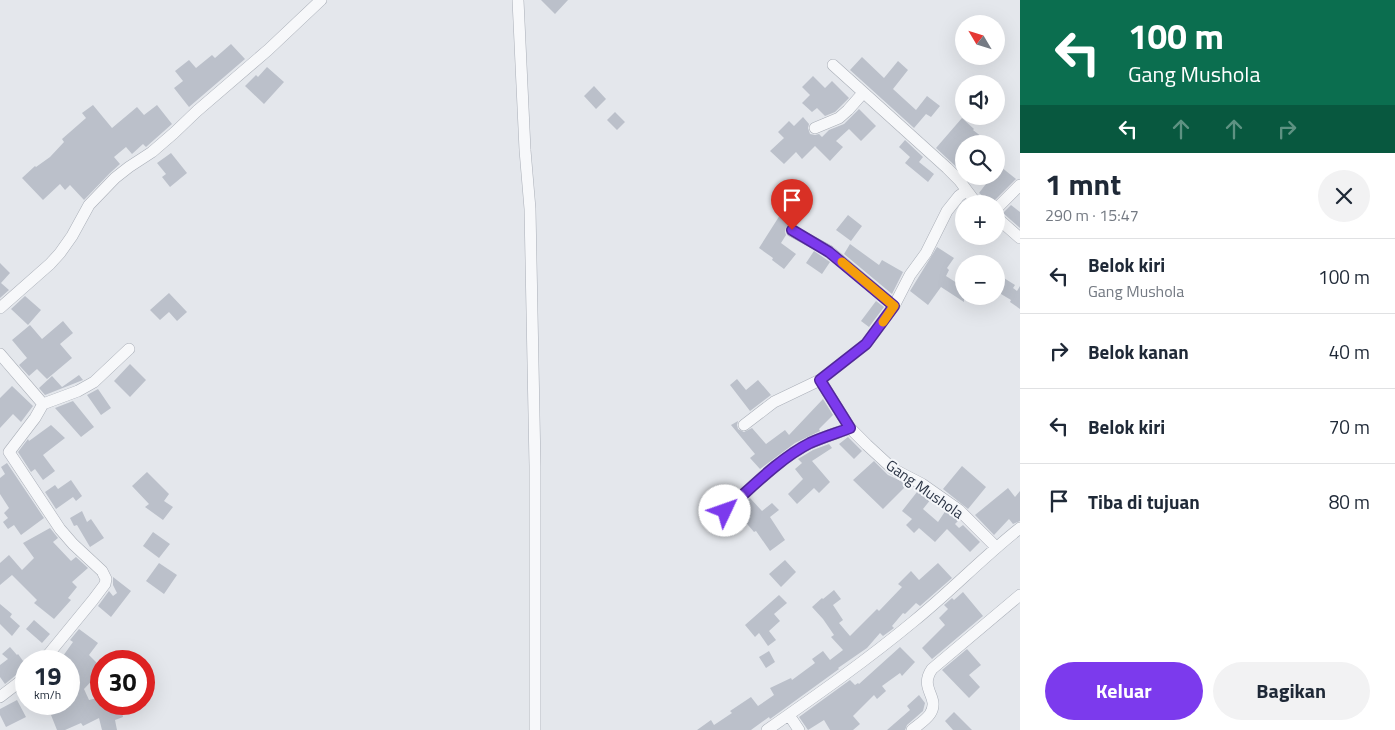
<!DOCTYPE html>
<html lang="id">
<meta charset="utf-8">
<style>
body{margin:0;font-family:"Titillium Web",sans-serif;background:#f2f2f3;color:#1f2937;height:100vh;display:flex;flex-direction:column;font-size:19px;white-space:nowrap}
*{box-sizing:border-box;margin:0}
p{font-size:16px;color:#747a83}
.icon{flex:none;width:28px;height:28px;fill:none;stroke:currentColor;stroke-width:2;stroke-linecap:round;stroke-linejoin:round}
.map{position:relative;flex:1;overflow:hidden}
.details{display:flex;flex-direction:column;background:#fff;width:375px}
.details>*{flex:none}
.hud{background:#0b6e4f;color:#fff;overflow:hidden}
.needle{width:32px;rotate:308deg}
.controls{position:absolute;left:955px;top:15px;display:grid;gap:10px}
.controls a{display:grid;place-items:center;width:50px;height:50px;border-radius:50%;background:#fff;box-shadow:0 5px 20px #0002;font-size:25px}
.speed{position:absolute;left:15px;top:650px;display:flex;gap:10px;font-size:25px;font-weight:700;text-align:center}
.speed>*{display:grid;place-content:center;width:65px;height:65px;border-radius:50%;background:#fff;box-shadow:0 5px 20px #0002;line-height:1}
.speed small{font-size:12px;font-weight:400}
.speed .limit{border:8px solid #d22;background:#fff;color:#111}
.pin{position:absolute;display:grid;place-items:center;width:42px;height:42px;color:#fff;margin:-51px -21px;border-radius:50% 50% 50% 0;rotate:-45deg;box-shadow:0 0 5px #0007}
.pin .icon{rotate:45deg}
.me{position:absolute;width:55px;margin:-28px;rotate:48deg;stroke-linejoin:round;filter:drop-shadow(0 0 4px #0008)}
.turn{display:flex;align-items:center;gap:18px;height:105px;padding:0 25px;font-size:22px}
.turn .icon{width:65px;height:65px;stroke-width:2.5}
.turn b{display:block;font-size:35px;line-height:42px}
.lanes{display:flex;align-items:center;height:48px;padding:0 25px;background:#0003;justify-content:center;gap:25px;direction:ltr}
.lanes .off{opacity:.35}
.round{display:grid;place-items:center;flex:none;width:52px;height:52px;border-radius:26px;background:#f2f2f3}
.head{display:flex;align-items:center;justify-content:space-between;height:85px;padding:0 25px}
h1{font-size:30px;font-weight:700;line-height:38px}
.action{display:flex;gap:10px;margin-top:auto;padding:10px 25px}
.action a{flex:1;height:58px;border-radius:30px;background:#7c3aed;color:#fff;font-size:20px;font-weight:700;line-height:58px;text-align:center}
.action a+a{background:#f2f2f3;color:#1f2937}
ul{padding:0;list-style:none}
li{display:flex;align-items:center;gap:15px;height:75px;padding:0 25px;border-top:1px solid #e0e1e3}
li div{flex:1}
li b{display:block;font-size:19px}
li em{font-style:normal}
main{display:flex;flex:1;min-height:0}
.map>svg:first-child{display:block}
.building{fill:#bbc0ca}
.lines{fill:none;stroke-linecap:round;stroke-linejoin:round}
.minor-casing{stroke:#a9aeb7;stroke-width:12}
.minor{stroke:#f7f8fa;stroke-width:11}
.route-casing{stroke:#51269a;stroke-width:12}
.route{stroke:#7c3aed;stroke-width:9}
.slow{stroke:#f59e0b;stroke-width:9}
.labels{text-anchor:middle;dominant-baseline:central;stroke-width:4;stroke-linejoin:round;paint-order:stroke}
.street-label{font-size:15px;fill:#2b3445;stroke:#f4f6f9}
</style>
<main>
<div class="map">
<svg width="1020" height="730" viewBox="0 0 1020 730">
<rect width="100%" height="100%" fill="#e4e7ec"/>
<!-- building -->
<path class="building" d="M541,0h27l-13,14z
M231,44l14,15 -56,48 -15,-19 9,-7 -8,-10 14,-11 7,8 16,-13 3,3z
M862,57l22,21 14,-17 10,9 -15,19 23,21 11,-14 13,10 -9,11 -5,-3 -12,14 -64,-58z
M267,67l17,15 -20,22 -19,-18 11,-11 2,2z
M813,76l12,12 7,-7 17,17 -14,14 -10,4 -8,-8 -5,4 -10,-9 8,-8 -8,-8z
M594,86l12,13 -10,10 -12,-13z
M93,105l19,23 25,-21 7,8 13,-10 15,19 -26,23 -3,-3 -11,10 -6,-7 -12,10 6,7 -10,9 -26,27 -14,-15 -5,5 -5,-6 -17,16 -21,-22 13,-12 1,1 14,-10 14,-15 -2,-3 24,-21 -4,-5z
M859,109l17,17 -15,15 -12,-12 -13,12 7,6 -13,14 -15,-15 -13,13 -6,-7 -12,12 -14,-13 14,-13 -6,-6 11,-11 5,5 9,-9 6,7 -1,4 2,6 5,1 4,-1 3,3 7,-7 15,-6z
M615,112l10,10 -8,8 -10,-10z
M962,118l12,11 -1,1 9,7 -4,7h-14v4l-6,8 6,6v12l-28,-26z
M905,140l18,17 -4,5 15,12 -6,8 -23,-19 5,-6 -11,-10z
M171,153l16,20 -17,14 -8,-10 4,-3 -9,-11z
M996,163l20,16 -24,24 -13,-10 13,-17h4z
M1011,205l9,7v16l-17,-15z
M780,215l12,9 -6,3 -1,5 1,3 -5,8 15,11 -12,15 -12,-9 1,-2 -14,-10z
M848,215l14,11 -11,15 -15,-11z
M850,244l29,21 3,-5 21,12 -11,22 -48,-40z
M937,247l17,11 -7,10 2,2 -3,6 14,9 -1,2 5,3v12l-23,-15 -13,18 -18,-14z
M814,251l16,11 -8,12 -16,-11z
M0,263l10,10 -9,10 8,7 -9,8z
M996,273l19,12 -2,3 4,3 3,-5v23l-10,-7 1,-2 -15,-9z
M169,293l18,19 -10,9 -8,-9 -9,8 -10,-10z
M25,296l16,14 -13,15 -17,-16z
M876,301l8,6 -15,20 -8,-6z
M63,321l10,12 -13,11 12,14 -25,21 -10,-10 -8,7 -10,-11 8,-7 -15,-18 18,-15 12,14z
M130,364l16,16 -16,17 -16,-16z
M79,375l4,5 -38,15 -6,-7 13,-12 10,11z
M737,379l9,11 12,-10 13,15 -21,16 -20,-26z
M12,386l21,20 -12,16 -8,-8 -13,14v-30z
M98,389l13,19 -10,7 -14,-20z
M823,399l10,16 -14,14 1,2 -25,12 -35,26 -10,-11 5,-4 -24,-29 7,-4 -1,4 1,4 6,3 8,-4 14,16 19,-14 4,5z
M73,401l21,26 -13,10 -26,-29z
M51,425l14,13 -22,17 12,16 -12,9 -8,-11 -4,3 -13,-20 10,-13 1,2z
M848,437l14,14 -8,8 -15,-15z
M829,444l3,4 -20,13 18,21 -11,11 -5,-5 -17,16 -9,-10 15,-15 -8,-10 7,-6 -4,-4 15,-9z
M874,461l14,14 15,7 3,4 -23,23 -30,-29z
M7,463l37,55 -23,17 -7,-10 -6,4 -5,-7 5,-4 -4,-5 5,-5 -9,-14v-16l5,-4 -4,-7z
M962,466l24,21 -18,22 -25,-20z
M147,472l22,22 -5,7 9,6 -10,13 -18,-13 4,-3 -17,-18z
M71,480l11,16 -6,5 -3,-4 -17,12 -11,-17 10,-7 3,4z
M1008,488l7,9 5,-6v30l-7,3 -4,-5 -15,16 -19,-20z
M917,492l2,2 1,-2 11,7 -8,10 15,13 8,-12 13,10 -4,4 4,4 4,-3 17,17 -10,10 -23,-23 -12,13 -16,-14 -5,5 -8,-8 6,-6 -10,-8z
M750,498l12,13 10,-8 7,7 -9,7 15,23 -15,11 -14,-20 -2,1 -18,-21z
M82,511l5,11 4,-3 13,19 -14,9 -13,-22 -3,1 -4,-8z
M50,528l8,10 -5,4 18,19 5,-4 12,11 -16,14 5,5 -9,11 3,2 -17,19 -20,-16 3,-3 -25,-25 -12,10v-22l9,-8 13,15 12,-12 -11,-15z
M153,532l17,12 -11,14 -16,-12z
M785,560l11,12 -15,15 -12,-13z
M159,563l18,12 -13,19 -18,-13z
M938,563l14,15 -32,28 -4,-3 -11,11 -2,-1 -11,13 2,2 -11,8 -3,-3 -13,15 -29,20 1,1 -69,50 -1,-2 -18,13h-54l14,-10 3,5 18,-12 -2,-2 21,-14 7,9 16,-11 -4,-7 21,-10 1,2 23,-17 -3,-4 11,-8 7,9 13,-10 -12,-13 3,-2 -11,-16 -11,-12 10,-9 1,1 11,-9 7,9 -8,6 10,15 -4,3 11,13 27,-27 2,2 23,-24 -4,-3 13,-13 8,9z
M113,577l18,14 -20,26 -13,-11 11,-15 4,5 4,-3 -4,-8z
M963,592l20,24 -51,43 -10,-11 23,-23 -6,-7 9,-9 -4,-4 8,-7 2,2z
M779,595l8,8 -13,11 6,7 -11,10 7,9 -8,6 -9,-13 -4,4 -10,-12z
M0,604l12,10 -2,3 10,9 -8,10 -12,-12z
M34,620l16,14 -8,9 -16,-14z
M79,629l19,14 -9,12 12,12v4l-17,18 5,11 12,-3v7h19l3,13 -8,3 2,10h-15l-3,-12 -16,8 -2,-3 -16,7h-8l-6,-15 18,-8v-47l-6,-4 10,-14 -3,-2z
M10,647l7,8 1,-1 8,11v5l-5,1 -16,13 -5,-7v-12l8,-6 -6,-5z
M900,647l15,15 -13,14 -2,-3 -18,13 4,5 -9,8 -3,-4 -21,21 7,8 -7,6h-23l-6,-10 -16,10 -9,-13 51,-37 5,5 3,-2 1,1z
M967,649l14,16 -12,10 11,12 -11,11 -27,-28z
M769,651l6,11 -9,6 -7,-11z
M919,695l6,8 -2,8 -16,14 -2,5h-18l23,-20 -3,-4z
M17,700l9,17 -20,10 -6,-12v-6z
M954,712l18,18h-19l-8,-9z"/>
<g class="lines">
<defs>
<path id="minor" d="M518,0l7,150 5,59 5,257v264
M833,65l114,103 12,12 15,20 5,4
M815,128l24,-10 9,-8 15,-17
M996,209l24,-24
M996,217l24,21
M792,231l37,20 65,55
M0,308l50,-44 10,-11 12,-17 17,-31 26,-27 14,-11 23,-15 22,-19 23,-22 71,-61 53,-50
M0,354l43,50 -8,14 -26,34 51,77 13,15 29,27 4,8 -1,5 -12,16 -50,61
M820,380l30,48 17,17 26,24 29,15 37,26 37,37
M43,404l35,-13 16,-9 35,-33
M744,425l30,-23 46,-22 46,-36 28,-38 16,-31 16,-22 21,-42 12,-15 7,-5
M725,511c25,-22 55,-53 85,-68 13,-6 27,-10 40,-15
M0,697l26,-20
M789,715l10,15
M767,730c50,-35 100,-70 147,-109 37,-30 69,-64 106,-93
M912,730c6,-5 14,-10 18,-16 11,-17 -12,-25 2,-45l88,-74"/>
</defs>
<!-- minor casing -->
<use href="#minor" class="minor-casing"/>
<!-- minor -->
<use href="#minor" class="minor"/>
</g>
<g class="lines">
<defs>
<path id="route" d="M725,511c25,-22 55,-53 85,-68 13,-6 27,-10 40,-15l-30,-48 46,-36 28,-38 -65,-54 -37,-22"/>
</defs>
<!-- route casing -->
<use href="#route" class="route-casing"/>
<!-- route -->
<use href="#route" class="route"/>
<!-- slow -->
<path class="slow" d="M842,262l52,44 -11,16"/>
</g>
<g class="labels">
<!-- street labels -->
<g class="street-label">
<text transform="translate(925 489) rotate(35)">Gang Mushola</text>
</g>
</g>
</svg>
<div class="controls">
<a><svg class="needle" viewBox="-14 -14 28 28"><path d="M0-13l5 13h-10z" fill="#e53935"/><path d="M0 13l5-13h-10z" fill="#747a83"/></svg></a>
<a><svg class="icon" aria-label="sound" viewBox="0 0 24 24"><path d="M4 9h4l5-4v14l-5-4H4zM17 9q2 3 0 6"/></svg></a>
<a><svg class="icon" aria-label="search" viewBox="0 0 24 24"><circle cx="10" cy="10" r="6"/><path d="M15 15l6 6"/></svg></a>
<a>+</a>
<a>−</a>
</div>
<div class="speed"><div>19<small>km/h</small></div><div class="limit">30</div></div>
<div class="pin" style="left:792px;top:230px;background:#d93025"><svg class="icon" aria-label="arrive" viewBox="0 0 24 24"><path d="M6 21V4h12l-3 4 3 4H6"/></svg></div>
<svg class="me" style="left:725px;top:511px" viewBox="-20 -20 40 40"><circle r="19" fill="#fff"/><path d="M0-13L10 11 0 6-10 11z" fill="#7c3aed"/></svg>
</div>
<section class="details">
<div class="hud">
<div class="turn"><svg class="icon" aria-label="left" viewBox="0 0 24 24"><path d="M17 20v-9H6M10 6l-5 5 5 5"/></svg><div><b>100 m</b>Gang Mushola</div></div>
<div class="lanes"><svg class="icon" aria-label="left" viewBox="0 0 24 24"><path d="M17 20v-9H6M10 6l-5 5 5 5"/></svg><svg class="icon off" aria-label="ahead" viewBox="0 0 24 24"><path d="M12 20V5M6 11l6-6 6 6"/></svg><svg class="icon off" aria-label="ahead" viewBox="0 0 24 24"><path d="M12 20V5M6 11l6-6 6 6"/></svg><svg class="icon off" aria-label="right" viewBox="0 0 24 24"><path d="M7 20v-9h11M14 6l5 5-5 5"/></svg></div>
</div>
<div class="head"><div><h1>1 mnt</h1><p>290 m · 15:47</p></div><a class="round"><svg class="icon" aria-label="close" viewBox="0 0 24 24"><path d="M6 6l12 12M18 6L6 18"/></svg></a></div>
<ul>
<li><svg class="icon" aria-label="left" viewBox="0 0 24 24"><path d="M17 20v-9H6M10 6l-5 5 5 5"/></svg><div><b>Belok kiri</b><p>Gang Mushola</p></div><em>100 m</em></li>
<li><svg class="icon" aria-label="right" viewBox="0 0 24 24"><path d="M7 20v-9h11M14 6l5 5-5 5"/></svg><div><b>Belok kanan</b></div><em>40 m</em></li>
<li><svg class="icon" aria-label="left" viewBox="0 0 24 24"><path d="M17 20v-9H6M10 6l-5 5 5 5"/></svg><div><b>Belok kiri</b></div><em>70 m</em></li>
<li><svg class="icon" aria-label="arrive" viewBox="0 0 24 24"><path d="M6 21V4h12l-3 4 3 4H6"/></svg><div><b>Tiba di tujuan</b></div><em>80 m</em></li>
</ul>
<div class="action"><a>Keluar</a><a>Bagikan</a></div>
</section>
</main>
